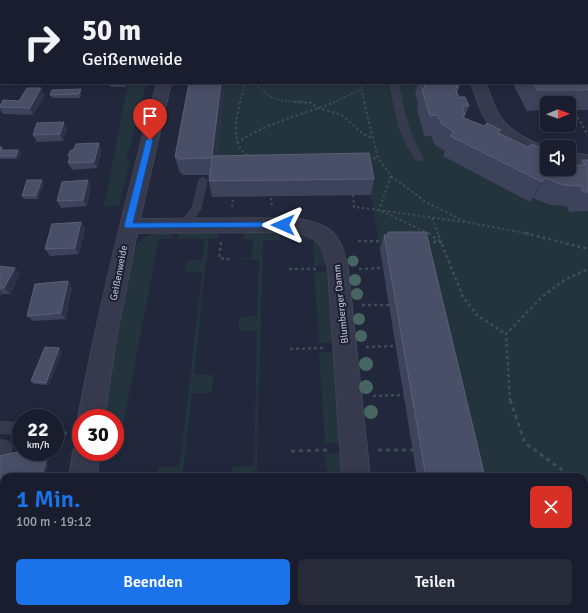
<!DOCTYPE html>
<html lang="de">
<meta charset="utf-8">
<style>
body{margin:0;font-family:Signika,sans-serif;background:#272a39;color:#f1f3f6;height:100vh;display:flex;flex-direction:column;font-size:15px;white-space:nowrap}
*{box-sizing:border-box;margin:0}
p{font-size:13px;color:#9fa2aa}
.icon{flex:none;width:22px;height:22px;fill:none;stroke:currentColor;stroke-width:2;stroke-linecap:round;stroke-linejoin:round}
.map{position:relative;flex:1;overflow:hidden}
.sheet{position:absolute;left:0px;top:473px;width:588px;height:140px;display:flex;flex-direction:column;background:#1a1d2d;border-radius:12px 12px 0 0;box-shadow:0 2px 10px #0003,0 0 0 1px #383b49}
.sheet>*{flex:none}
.banner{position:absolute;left:0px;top:0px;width:588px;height:84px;box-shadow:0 2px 10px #0003,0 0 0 1px #383b49;background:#1a1d2d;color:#f1f3f6;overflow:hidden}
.needle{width:26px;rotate:89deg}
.tools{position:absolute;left:540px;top:96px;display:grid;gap:8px}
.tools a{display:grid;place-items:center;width:36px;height:36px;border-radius:6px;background:#1a1d2d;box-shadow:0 2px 10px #0003,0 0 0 1px #383b49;font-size:20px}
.speed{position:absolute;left:12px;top:409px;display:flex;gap:8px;font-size:20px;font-weight:700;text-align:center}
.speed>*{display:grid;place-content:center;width:52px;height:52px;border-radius:50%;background:#1a1d2d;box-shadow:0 2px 10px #0003,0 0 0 1px #383b49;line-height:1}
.speed small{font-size:10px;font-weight:400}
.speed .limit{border:6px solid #d22;background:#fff;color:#111}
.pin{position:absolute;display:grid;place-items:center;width:34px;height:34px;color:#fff;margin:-41px -17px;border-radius:50% 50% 50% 0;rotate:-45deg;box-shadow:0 0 4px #0007}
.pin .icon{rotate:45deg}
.me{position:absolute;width:44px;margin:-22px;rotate:270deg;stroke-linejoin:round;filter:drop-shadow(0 0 3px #0008)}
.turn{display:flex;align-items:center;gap:14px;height:84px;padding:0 16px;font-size:18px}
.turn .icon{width:52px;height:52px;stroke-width:2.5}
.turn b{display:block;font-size:28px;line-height:34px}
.round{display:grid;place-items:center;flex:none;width:42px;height:42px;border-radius:6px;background:#272a39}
.summary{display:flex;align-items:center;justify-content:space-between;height:68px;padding:0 16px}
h1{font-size:24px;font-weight:600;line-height:30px;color:#1a73e8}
.cta{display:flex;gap:8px;margin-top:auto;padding:8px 16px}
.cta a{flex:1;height:46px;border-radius:6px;background:#1a73e8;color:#fff;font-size:16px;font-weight:600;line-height:46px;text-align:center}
.cta a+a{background:#272a39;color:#f1f3f6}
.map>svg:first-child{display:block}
.green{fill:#24343d}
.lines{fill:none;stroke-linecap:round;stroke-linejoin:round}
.lane-casing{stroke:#3f4355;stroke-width:1}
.street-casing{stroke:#3f4355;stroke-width:2}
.path-far3{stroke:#3d4d55;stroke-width:1.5;stroke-dasharray:2 2;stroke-linecap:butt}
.path-far2{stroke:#3d4d55;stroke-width:2;stroke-dasharray:2.5 2.5;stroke-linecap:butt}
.path-far1{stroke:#3d4d55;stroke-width:2.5;stroke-dasharray:3 3;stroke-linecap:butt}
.path{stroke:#3d4d55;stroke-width:3;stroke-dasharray:4 4;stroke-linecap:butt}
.lane{fill:#363a4c;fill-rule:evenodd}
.street{fill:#363a4c;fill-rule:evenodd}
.tree{fill:#486661}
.wall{fill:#3d435a}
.shaded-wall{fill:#2d3249}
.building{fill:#494f66;stroke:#5a5f75}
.route{fill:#1a73e8;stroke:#114b97}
.labels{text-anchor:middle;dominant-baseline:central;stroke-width:4;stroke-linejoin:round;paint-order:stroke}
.street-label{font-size:10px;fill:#b1b5c8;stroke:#1b1f31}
</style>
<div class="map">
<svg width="588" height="613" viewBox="0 0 588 613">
<rect width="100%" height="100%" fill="#22273c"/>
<!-- green -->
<path class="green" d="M128,83h19l-20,74v3l3,2 -11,44h-15z
M225,83h189l5,10 1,16 -3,1 7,26h7l5,9 94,57 3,-4 17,7 17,1 2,6 19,-1v335h-4v-69h-111l-93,-227 -13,-80 -152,2z
M219,230l-1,8 -9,1 -2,20 -1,1 -12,115h19l-1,18h-20l-10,84h-27l3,-10h20l2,-3 22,-191 -16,-1 -1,-1 2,-11h15l3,-21h-27l1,-8z
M244,230h36v10h-17l-6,217 1,18h21v2h-48l1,-10 22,-1 3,-135h-18v-14l18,-1 2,-56 -17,-1 1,-1 9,-1 1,-17 -10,-1z
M286,230l32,6 13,29 -17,1 -1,-26 -27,-1z
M172,231l-1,8h-12l-40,207 -4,1v-29h-12l30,-167c10,-18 21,-18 39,-20z
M332,271l6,72h-19l-5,-71z
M319,352h19l8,91h-21z
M325,454h22l2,23h-22z
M42,609h82l7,4h-81z
M278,609h81v4h-73z"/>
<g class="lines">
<defs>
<path id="lane" d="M587,28h1v4h-1z
M390,83h8c6,29 9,49 25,75l-1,2h-6l-11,-18 -5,-13z
M203,177l4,3 -6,29 -8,11 8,6 -5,4 -12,-7 -2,-2 10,-13 7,-28z
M0,421l21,2v12l-21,-2z
M0,439l10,3 2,5 -4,30h-4v13l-4,2z"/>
<path id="street" d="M178,0h12v1h-12z
M271,0h19l1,1h-19z
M436,0h12l1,1h-12z
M157,83h14l-31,136 155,-1c37,7 45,14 53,51l22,208h-28l-14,-208c-5,-24 -8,-32 -33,-37l-158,1 -20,101 -13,84h-23v7l-3,-7c21,-114 49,-224 79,-335z
M471,83h14c5,10 8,22 14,32 10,17 30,26 48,32v12c-27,-8 -52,-21 -65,-46 -5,-10 -7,-20 -11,-30z
M569,153l19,2v12l-19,-2z
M81,441v11h18l-2,25h-28l4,-25 4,-9z
M182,609h38l2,4h-38z
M351,609h32l1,4h-32z"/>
</defs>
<!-- lane casing -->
<use href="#lane" class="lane-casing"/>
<!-- street casing -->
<use href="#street" class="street-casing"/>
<!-- path-far3 -->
<path class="path-far3" d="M255,83c20,23 30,16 57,20
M240,103l5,-20
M333,103l28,-14
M365,103l-4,-14 5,-6"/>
<!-- path-far2 -->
<path class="path-far2" d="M240,102c-4,18 -10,44 9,54
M294,102l17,1 8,5 23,7 21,19 9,4
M364,102l14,56 13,18 35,26 40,20 64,12
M575,113l13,22
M237,143c30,-21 65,-28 98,-41
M368,159l10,-1
M391,176l-12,34 85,12
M353,195l1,12 25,3 51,24
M271,198l1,9
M232,207l1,-8
M432,218l6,16"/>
<!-- path-far1 -->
<path class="path-far1" d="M428,233l13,9 22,55 15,19 28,18
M525,233l63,16
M358,241h28
M221,242l-2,16 14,2
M427,242h14l-3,-9
M289,269h27
M359,269l24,-1
M362,305h28
M366,347l30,-1
M290,349l33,-1
M373,396l31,-1
M510,401l-4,-67 38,-39 22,-16 22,-10"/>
<!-- path -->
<path class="path" d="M510,400l15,43 47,34
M55,432l12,1
M378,450h35
M291,451l38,-1
M584,486l4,3"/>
<!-- lane -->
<use href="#lane" class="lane"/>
<!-- street -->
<use href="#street" class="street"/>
</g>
<!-- trees -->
<g class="tree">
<circle cx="353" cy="261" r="5.5"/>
<circle cx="355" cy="280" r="6"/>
<circle cx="357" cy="294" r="6"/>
<circle cx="359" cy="319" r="6"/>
<circle cx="361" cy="336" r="6"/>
<circle cx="366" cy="364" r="7"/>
<circle cx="366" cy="387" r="7"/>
<circle cx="371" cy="412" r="7"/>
</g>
<!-- wall -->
<path class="wall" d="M78,0h13l-1,1z
M393,0h28v1h-28z
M588,63v47h-19v-7h-22v7l-20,1 -14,-27v-1h74z
M0,65h1v18h11l-1,2h-11z
M59,83h32l-32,1z
M109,83h17v4h-16z
M189,83h36l-8,72 157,24 -3,16 -159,2 -3,-16 1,-6h-28v-2h-2l-5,-16z
M414,83h47l-4,10 2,4 10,9 -5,12 36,15 28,14 19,5 -2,4 2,13 31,-4 4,-5h6v51l-19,1 -2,-6 -17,-1 -17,-7 -3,4 -87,-46 2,-5 -10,-6 -4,-9h-7l-7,-27 1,-6 -3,-10 2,-6 -1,-3h-1z
M81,89l1,4 -2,5h-28l-2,-3z
M45,95l-12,20 -30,-1 -3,-5v-3z
M67,129l-4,12 -26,1 -4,-7z
M0,147l4,3h14l3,3 -3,6h-18v1z
M102,150l-5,18 -25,2 -4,-7 2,-5 -2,-2z
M44,183l-6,16h-14l-2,-3z
M91,187l-4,19 -26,2 -4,-7z
M81,222l4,7 -6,25 -29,2 -5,-7z
M388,232l97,245h-68l-37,-227 4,-15h3z
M0,266l20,8 -10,20h-7l-3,4z
M68,281l4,6 -6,32 -33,2 -6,-5z
M62,351l-13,34 -15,-1 -3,-3z
M496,609h88l4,4h-84l-7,-1z"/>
<!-- shaded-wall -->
<path class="shaded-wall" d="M123,0h13v1h-13z
M221,83h4l-10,89 -3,-16z
M41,88l4,7 -12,20 -3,-7z
M81,89l1,4 -2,5 -1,-4z
M64,122l3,7 -4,12 -3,-7z
M99,143l3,7 -5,18 -3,-6z
M18,150l3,3 -3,6 -2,-3z
M545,178l-12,20 -3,4 12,-20z
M42,180l2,3 -6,16 -2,-4z
M88,180l3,7 -4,19 -4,-6z
M81,222l4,7 -6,25 -4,-6z
M15,268l5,6 -10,20 -6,-6z
M68,281l4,6 -6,32 -5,-6z
M0,291l3,3 -3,4z
M59,348l3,3 -13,34 -3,-2z
M46,452h3l-1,15 -3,10h-4z
M4,544v5l-4,5v-6z"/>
<!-- building -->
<path class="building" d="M587,63h1v27h-51l-4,-7h54z
M0,65h1v13h-1z
M109,83h15l-15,1z
M189,83h32l-9,73 157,-3 5,26 -165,2 3,-23 -34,1v-2h-3z
M424,83h32l2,5h-3l4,9h6l4,9h-7l3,9h-2l1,3 20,8 3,-3 14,7 -3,3 30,14 4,-3 15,7v1l-3,3 3,2v12h22v-3l16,-1 -3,-5h6v32h-5l-2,-6 -18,-1 -18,-7 -3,4 -92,-46 4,-4 -12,-8 -5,-9 -7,1 -8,-27h3z
M27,88h14l-11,20 -30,-1v-1l3,-6 16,1z
M81,89l-2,5 -29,1 2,-5z
M64,122l-4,12 -27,1 4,-12z
M99,143l-5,19 -26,1 2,-6 -2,-1 2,-5 4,-2 2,-5z
M0,147h2l-2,3h18l-2,6h-16z
M27,180h15l-6,15 -14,1z
M88,180l-5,20 -26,1 5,-19z
M81,222l-6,26 -30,1 7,-25z
M388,232h38l59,245h-59l-42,-242h4z
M0,266l15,2 -11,20h-4z
M68,281l-7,32 -34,3 8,-32z
M45,347l14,1 -13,35 -15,-2z
M21,451v1h25l-1,14 -4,11h-37v67l-4,4v-92z
M584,543h4v70h-77l-1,-4h74z"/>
<!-- route -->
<path class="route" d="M150,138l3,2 -20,83 150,-1 4,3 -1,2 -160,1 -2,-2 22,-86z"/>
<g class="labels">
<!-- street labels -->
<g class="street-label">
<text transform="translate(119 273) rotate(-79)">Geißenweide</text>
<text transform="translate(341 304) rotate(-96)">Blumberger Damm</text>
</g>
</g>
</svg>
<div class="tools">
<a><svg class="needle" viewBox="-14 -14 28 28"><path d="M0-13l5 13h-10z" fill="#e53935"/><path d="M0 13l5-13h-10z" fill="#9fa2aa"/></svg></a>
<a><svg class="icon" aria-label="sound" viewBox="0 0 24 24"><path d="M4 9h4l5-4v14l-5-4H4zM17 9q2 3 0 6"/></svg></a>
</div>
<div class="speed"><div>22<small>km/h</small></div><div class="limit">30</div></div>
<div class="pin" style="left:150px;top:140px;background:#d93025"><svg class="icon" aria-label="arrive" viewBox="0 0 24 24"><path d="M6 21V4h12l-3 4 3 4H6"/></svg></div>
<svg class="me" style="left:283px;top:225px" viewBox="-20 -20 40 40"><path d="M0-17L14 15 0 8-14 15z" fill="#1a73e8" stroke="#fff" stroke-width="4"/></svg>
<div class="banner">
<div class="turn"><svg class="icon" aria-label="right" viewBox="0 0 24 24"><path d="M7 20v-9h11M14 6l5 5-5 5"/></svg><div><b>50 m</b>Geißenweide</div></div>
</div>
<section class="sheet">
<div class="summary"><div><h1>1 Min.</h1><p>100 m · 19:12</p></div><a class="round" style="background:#d93025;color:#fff"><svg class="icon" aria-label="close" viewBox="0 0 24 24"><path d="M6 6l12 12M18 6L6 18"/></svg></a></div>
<div class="cta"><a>Beenden</a><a>Teilen</a></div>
</section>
</div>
